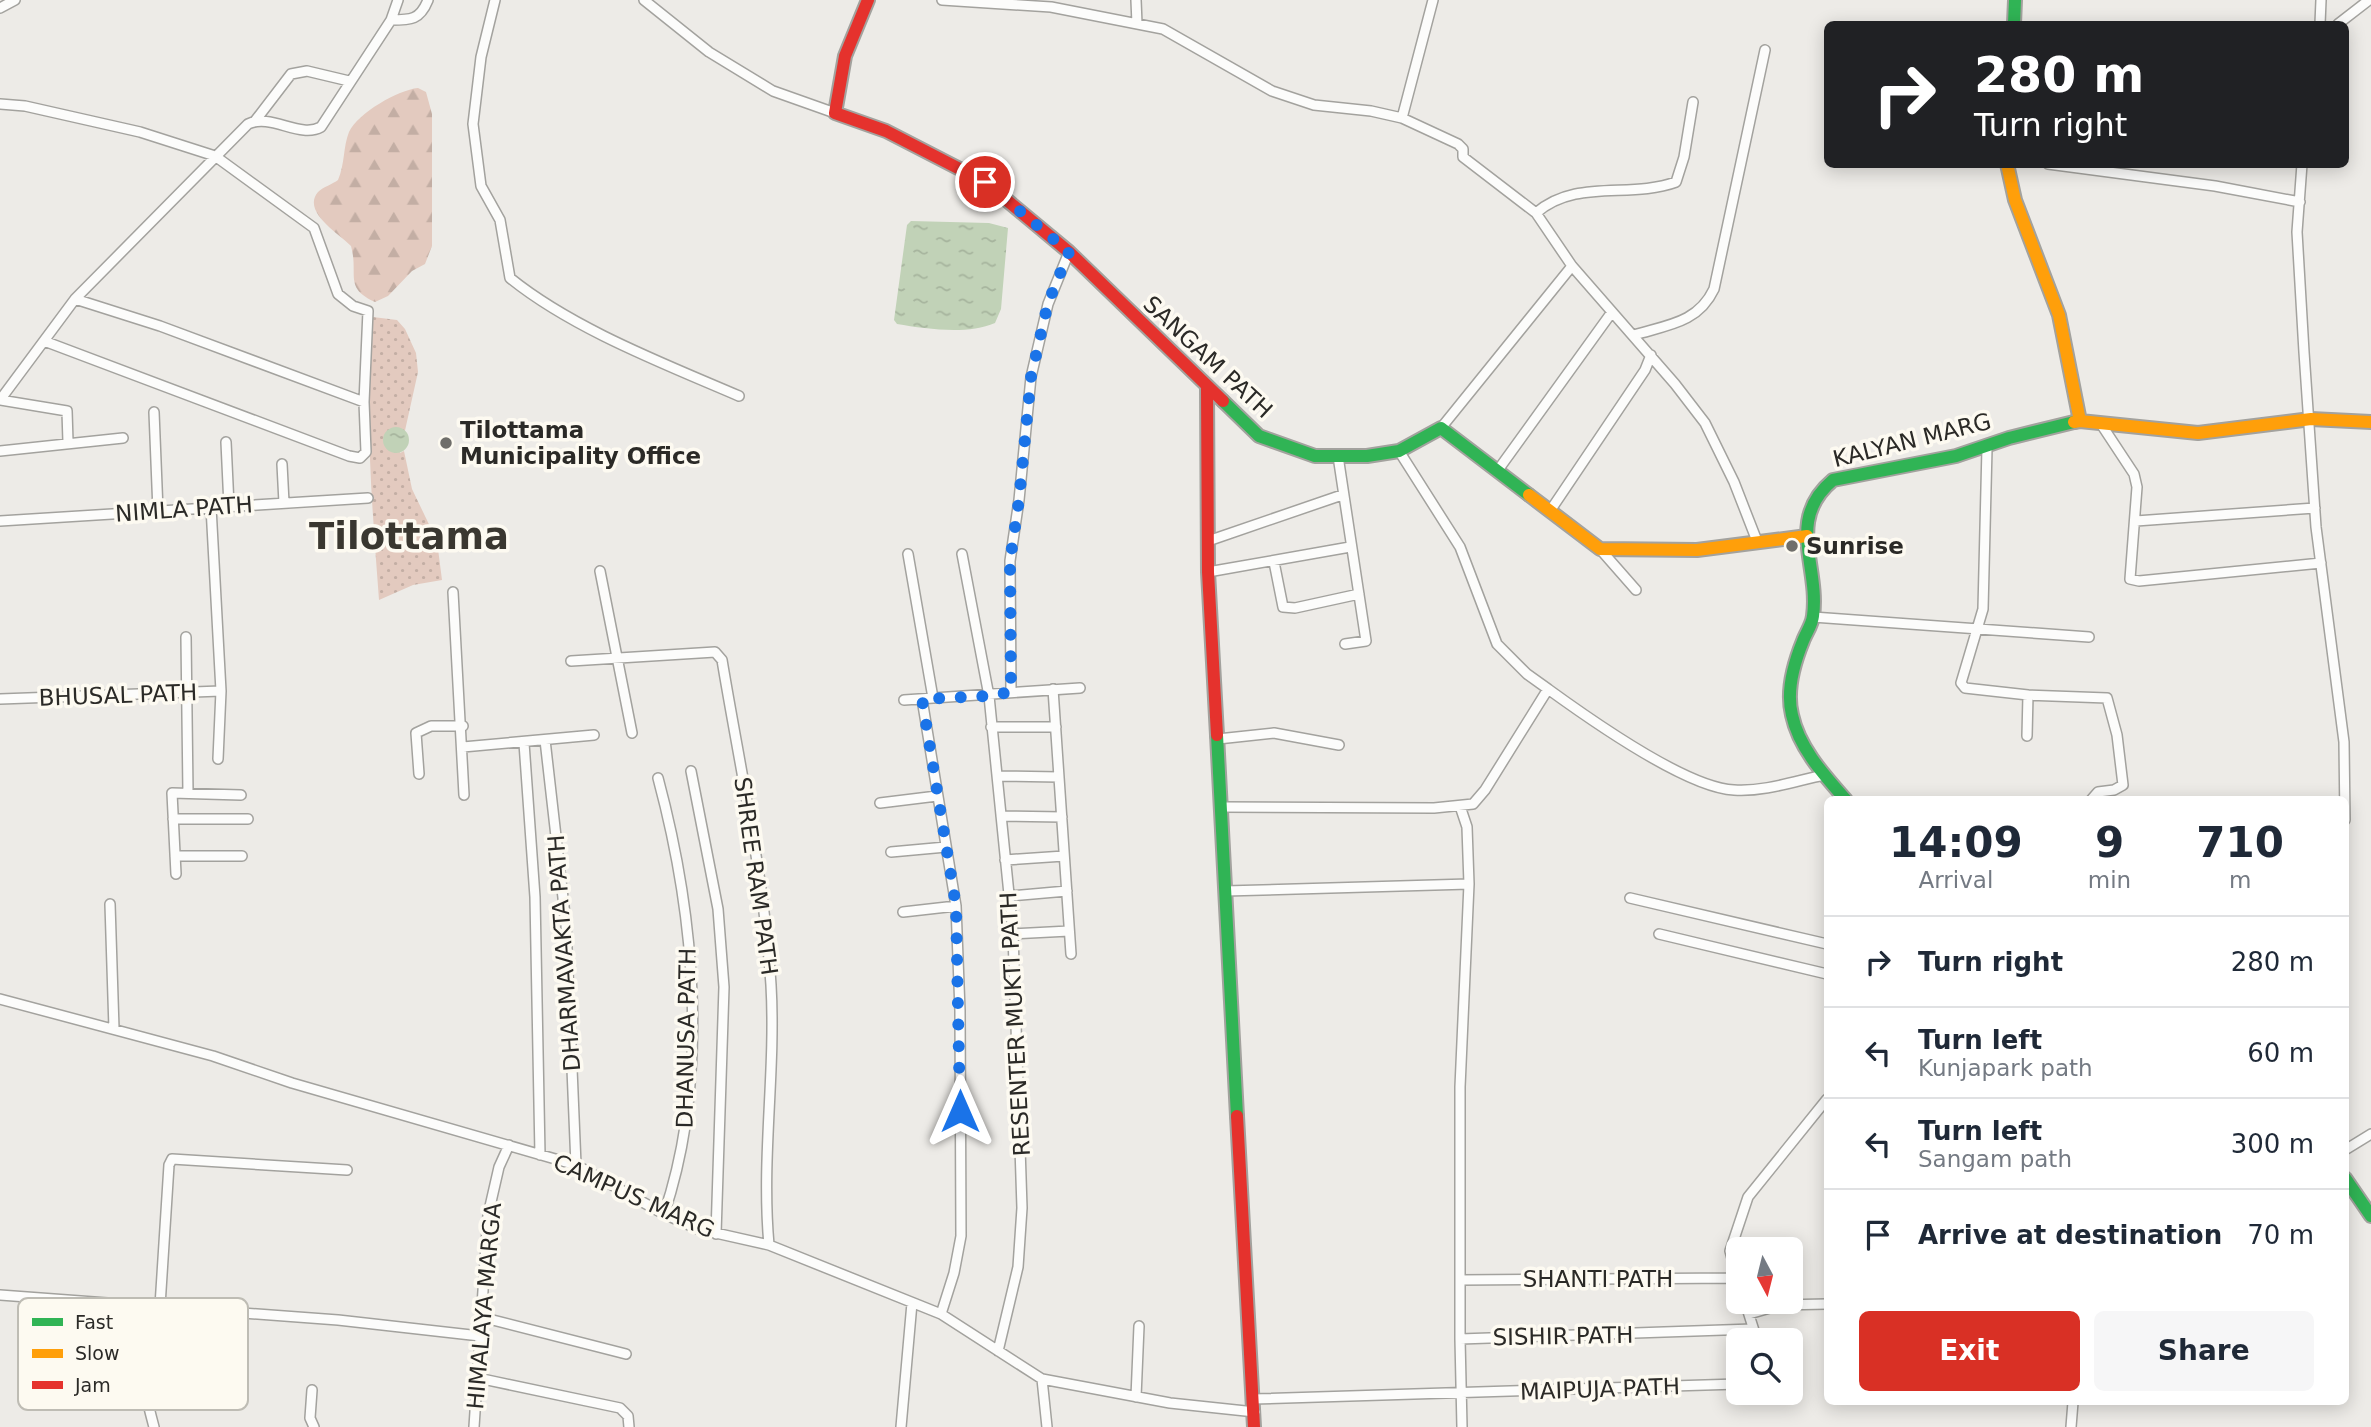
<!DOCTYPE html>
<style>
body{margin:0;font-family:"DejaVu Sans",sans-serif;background:#f6f6f7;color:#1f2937;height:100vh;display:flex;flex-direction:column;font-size:26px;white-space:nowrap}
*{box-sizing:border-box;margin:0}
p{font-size:23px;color:#747a83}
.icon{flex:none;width:38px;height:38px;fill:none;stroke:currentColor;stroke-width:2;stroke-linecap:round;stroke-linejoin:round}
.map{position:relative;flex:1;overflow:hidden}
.side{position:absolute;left:1824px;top:796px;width:525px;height:609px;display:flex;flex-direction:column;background:#fff;border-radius:10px;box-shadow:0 4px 18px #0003}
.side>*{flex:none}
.hud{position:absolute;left:1824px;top:21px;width:525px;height:147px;border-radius:10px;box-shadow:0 4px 18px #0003;background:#202124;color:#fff;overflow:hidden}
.needle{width:46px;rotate:173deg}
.buttons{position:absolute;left:1726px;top:1237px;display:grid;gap:14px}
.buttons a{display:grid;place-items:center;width:77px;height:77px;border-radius:10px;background:#fff;box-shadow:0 4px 18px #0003;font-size:35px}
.pin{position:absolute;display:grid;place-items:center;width:60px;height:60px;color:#fff;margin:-30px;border:4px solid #fff;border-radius:50%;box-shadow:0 2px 7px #0007}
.me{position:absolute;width:77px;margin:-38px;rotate:0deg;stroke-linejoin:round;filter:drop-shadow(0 0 5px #0008)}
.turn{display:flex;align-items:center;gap:24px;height:147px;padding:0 35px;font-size:32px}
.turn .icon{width:91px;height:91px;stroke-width:2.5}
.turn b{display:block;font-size:49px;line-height:60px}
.eta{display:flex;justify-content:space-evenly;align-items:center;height:119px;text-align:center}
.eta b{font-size:42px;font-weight:700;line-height:49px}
.action{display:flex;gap:14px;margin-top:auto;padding:14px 35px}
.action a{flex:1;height:80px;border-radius:10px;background:#d93025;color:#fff;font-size:28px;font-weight:700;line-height:80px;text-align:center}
.action a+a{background:#f6f6f7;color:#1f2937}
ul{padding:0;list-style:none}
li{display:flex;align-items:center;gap:21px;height:91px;padding:0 35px;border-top:2px solid #e0e1e3}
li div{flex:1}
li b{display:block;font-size:26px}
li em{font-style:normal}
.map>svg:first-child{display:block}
.forest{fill:url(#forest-firs)}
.park{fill:url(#park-dots)}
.water{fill:url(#water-ripples)}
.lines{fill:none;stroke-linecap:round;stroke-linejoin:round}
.street-casing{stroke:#a3a29e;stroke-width:12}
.fast-casing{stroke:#a3a29e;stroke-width:16}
.slow-casing{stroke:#a3a29e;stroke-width:16}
.jam-casing{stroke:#a3a29e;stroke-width:16}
.street{stroke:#fcfcfb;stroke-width:9}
.fast{stroke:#30b455;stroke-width:12}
.slow{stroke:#ff9f0a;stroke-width:12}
.jam{stroke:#e5322d;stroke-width:12}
.route{stroke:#1a73e8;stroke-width:12;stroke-dasharray:0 21.6}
.poi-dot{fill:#6f6e6a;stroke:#fdfaf1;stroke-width:2.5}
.labels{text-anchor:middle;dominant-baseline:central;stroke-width:7;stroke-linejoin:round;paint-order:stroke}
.street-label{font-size:23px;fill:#2b2a27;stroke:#fdfaf1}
.poi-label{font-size:23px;font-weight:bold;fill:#2b2a27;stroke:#fdfaf1;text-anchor:start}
.town-label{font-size:37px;font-weight:bold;fill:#3a3730;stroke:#fdfaf1}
.key{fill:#fdfaf1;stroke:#bebcb4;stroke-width:2}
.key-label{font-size:19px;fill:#2b2a27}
</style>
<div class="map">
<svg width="2371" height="1427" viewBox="0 0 2371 1427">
<defs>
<pattern id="forest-firs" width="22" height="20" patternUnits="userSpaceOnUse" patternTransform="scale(1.75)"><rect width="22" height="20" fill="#e3cabf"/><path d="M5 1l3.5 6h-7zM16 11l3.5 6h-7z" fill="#c3aea4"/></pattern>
<pattern id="park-dots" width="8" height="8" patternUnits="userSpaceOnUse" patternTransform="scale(1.75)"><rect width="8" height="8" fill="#e3cabf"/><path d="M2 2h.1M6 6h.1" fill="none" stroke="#c3aea4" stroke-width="1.8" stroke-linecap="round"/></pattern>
<pattern id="water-ripples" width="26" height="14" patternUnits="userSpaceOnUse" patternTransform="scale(1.75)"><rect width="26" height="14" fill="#c1d2b7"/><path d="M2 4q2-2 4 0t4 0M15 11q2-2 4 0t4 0" fill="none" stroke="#a6b49d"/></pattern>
</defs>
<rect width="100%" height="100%" fill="#edebe7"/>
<!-- forest -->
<path class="forest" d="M418,88l8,4 6,22v132l-7,18 -13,7 -24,25 -13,6c-32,-14 -16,-28 -24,-56 -10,-11 -50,-34 -33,-54 5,-5 15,-8 20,-12 7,-16 5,-33 11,-48 9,-19 49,-42 69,-44z"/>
<!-- park -->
<path class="park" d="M373,317l24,3 8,9 11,24 2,19 -18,81 4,-2 8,38 25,52 5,39 -29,5 -34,15c-7,-94 -15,-189 -6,-283z"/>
<!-- water -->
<path class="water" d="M911,221l78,2 19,5 -7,81 -6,14c-28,12 -68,6 -98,1l-3,-4 13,-95z
M383 440a13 13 0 1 1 26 0a13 13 0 1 1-26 0Z"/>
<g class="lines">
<defs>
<path id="street" d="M495,0l-14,57 -8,67 8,62 19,34 10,58c63,51 155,86 229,118
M644,0l65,52 64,39 62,22
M942,0l109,7 112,22 109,62 42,14 57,6 31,7 56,26 5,5v8l73,56 36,53 103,118 30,39 29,59 23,59
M1136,0l1,24
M0,8l15,-8
M391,20c20,0 29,0 37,-20
M2320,24l1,-24
M2338,24l31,-24
M0,104l25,2 115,26 75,24 99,72 24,66 15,12 15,5 -4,91 2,50 -6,6 -11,-2 -305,-115
M1402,118l31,-118
M255,121l36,-47 16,-3 42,10
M2048,164l167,22 85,16
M2302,164l-5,68 7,120 12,175 28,215 1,78
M1536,213c40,-35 94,-14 140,-31l8,-25 9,-55
M75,299l85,27 204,76
M1634,335c33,-10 64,-12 80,-46l51,-239
M0,400l75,-101 173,-175c23,-11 52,15 73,3l70,-107 7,-20
M0,400l67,11 1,31
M154,412l4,99
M2101,424l33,50 3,13 -7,92 9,2 182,-18
M1441,428l131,-162
M226,442l3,64
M1987,448l-4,161 -22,74 4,5 63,7 -1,41
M0,451l123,-13
M1338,456l28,185 -21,3
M282,464l2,39
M1498,470l114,-158
M1550,511l95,-141 6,-15
M0,521l368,-23
M2136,521l179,-13
M1208,541l134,-46
M1600,549l36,41
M908,554l25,144
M962,554l27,142 24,238 9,274 -4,59 -20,84
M1274,562l9,45 12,1 64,-14
M600,571l32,162
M1208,572l142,-25
M453,592l11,203
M1813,617l276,20
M186,637l2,156
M571,661l144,-9 7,8c18,108 42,216 49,325 5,86 -10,173 -2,260
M1053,689l18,265
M1548,689c40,29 139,99 186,101 30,2 61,-9 90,-15
M1011,692l-1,-131 9,-61 12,-123 17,-73 21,-52
M2028,695l79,3 10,37 6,50 -9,5 -16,2 -7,8
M0,699l221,-8 -10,-184
M922,699l34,207 4,105 1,225 -7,37 -13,41
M904,700l176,-12
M991,727h65
M1218,739l56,-6 65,12
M545,740l21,184 10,241
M524,743l11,154 5,258
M463,747l131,-12
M218,759l3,-68
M691,771l27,138 6,78 -8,247
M419,774l-3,-41 15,-7h32
M997,776l62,1
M658,778c37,138 52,299 6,436
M880,803l57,-7
M1460,806l7,21 2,57 -9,203v252
M1222,807l212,1 39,-4 12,-14 63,-101 -21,-15 -30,-30 -37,-97 -61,-96
M1001,816l61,1
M173,819h75
M891,852l55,-5
M175,856h67
M1005,860l59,-4
M176,874l-4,-81 69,2
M1225,891l244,-7
M1011,896l56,-5
M1630,898l197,46
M110,904l4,125
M903,912l53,-6
M1013,934l56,-3
M1659,934l168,40
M0,999l213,57 79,27 284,82 88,49 34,15 71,16 172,69 101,65 128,24 85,9
M2345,1150l26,-16
M1460,1280l277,-2
M1738,1280l-8,-29 18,-54 79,-98
M0,1295l338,25 142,16
M1745,1302l12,38
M160,1306l9,-141 3,-6 175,11
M1749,1314l31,-9 47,-1
M481,1317l145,37
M478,1378l142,30 8,8 1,11
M1042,1379l5,48
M312,1390l-2,28 4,9
M1136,1397l3,-71
M1253,1399l485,-15
M154,1427c-15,-56 -15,-64 1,-121
M474,1427l14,-212 11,-48 10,-22
M901,1427l11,-124
M1462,1427l-2,-88 293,-10
M2071,1427l2,-25"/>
<path id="fast" d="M2014,24l1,-24
M1223,401l36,35 56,20h52l32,-5 42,-23 88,67
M1217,735l20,381
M1846,800c-22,-25 -47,-52 -54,-85 -6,-24 2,-52 11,-74 3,-8 9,-16 10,-25 7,-50 -28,-96 20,-136l123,-24 53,-18 65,-16
M2345,1178l26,38"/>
<path id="slow" d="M2007,164l8,36 44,115 21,106 -6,1
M2080,421l118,12 113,-14 60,3
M1529,495l71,54 97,1 110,-14"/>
<path id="jam" d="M868,0l-23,56 -10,57 51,18 99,51 84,70 154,149
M1207,388l1,184 9,163
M1237,1116l17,311"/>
</defs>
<!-- street casing -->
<use href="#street" class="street-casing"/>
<!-- fast casing -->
<use href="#fast" class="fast-casing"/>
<!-- slow casing -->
<use href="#slow" class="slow-casing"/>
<!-- jam casing -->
<use href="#jam" class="jam-casing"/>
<!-- street -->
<use href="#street" class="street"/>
<!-- fast -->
<use href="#fast" class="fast"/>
<!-- slow -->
<use href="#slow" class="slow"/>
<!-- jam -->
<use href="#jam" class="jam"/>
</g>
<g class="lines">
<!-- route -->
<path class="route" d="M960,1111l-4,-205 -34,-207 67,-3 22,-4 -1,-131 9,-61 12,-123 17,-74 21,-51 -84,-70"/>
</g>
<!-- markers -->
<g class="poi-dot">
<circle cx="446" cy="443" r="7"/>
<circle cx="1792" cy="546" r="7"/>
</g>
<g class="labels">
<!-- street labels -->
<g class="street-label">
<text transform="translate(1208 357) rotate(43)">SANGAM PATH</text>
<text transform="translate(1912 440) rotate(-14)">KALYAN MARG</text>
<text transform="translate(184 509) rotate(-4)">NIMLA PATH</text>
<text transform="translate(118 695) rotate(-2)">BHUSAL PATH</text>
<text transform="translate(756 876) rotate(82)">SHREE RAM PATH</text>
<text transform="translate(564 953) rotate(-94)">DHARMAVAKTA PATH</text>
<text transform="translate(1015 1024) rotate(-93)">RESENTER MUKTI PATH</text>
<text transform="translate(686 1038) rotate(-89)">DHANUSA PATH</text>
<text transform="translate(634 1196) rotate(24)">CAMPUS MARG</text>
<text x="1598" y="1279">SHANTI PATH</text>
<text transform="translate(484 1306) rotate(-85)">HIMALAYA MARGA</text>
<text transform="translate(1563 1336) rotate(-1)">SISHIR PATH</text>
<text transform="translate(1600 1389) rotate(-2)">MAIPUJA PATH</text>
</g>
<!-- poi labels -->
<g class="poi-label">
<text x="460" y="430">Tilottama<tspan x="460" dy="26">Municipality Office</tspan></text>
<text x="1806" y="546">Sunrise</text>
</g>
<!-- town labels -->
<g class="town-label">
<text x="409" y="536">Tilottama</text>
</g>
</g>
<!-- legend -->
<rect x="18" y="1298" width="230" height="112" rx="10" class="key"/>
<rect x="32" y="1318" width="31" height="8" fill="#30b455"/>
<rect x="32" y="1349" width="31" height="9" fill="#ff9f0a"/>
<rect x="32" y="1381" width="31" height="8" fill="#e5322d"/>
<g class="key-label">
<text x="75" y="1329">Fast</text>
<text x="75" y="1360">Slow</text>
<text x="75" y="1392">Jam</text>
</g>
</svg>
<div class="buttons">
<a><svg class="needle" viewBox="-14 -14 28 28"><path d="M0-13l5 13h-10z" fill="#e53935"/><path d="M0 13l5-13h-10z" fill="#747a83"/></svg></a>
<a><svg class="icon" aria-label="search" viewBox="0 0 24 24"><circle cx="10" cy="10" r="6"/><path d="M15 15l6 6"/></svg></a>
</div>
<div class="pin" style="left:985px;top:182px;background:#d93025"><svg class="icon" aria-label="arrive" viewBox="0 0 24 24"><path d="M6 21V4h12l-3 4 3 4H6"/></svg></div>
<svg class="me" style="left:960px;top:1111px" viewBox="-20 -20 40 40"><path d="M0-17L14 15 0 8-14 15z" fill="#1a73e8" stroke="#fff" stroke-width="4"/></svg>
<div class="hud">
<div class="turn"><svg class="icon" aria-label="right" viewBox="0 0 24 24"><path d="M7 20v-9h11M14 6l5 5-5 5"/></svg><div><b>280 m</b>Turn right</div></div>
</div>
<section class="side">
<div class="eta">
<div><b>14:09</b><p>Arrival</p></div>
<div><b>9</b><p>min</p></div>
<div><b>710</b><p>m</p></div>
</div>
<ul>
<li><svg class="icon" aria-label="right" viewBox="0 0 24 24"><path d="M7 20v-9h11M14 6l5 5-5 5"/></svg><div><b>Turn right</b></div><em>280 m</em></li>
<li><svg class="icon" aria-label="left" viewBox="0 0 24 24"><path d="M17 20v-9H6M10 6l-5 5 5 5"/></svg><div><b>Turn left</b><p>Kunjapark path</p></div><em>60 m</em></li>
<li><svg class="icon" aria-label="left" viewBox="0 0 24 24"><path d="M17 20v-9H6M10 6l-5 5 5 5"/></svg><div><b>Turn left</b><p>Sangam path</p></div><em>300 m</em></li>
<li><svg class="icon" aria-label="arrive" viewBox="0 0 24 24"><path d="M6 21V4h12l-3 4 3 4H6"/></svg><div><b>Arrive at destination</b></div><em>70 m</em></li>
</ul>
<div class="action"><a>Exit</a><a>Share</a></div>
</section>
</div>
